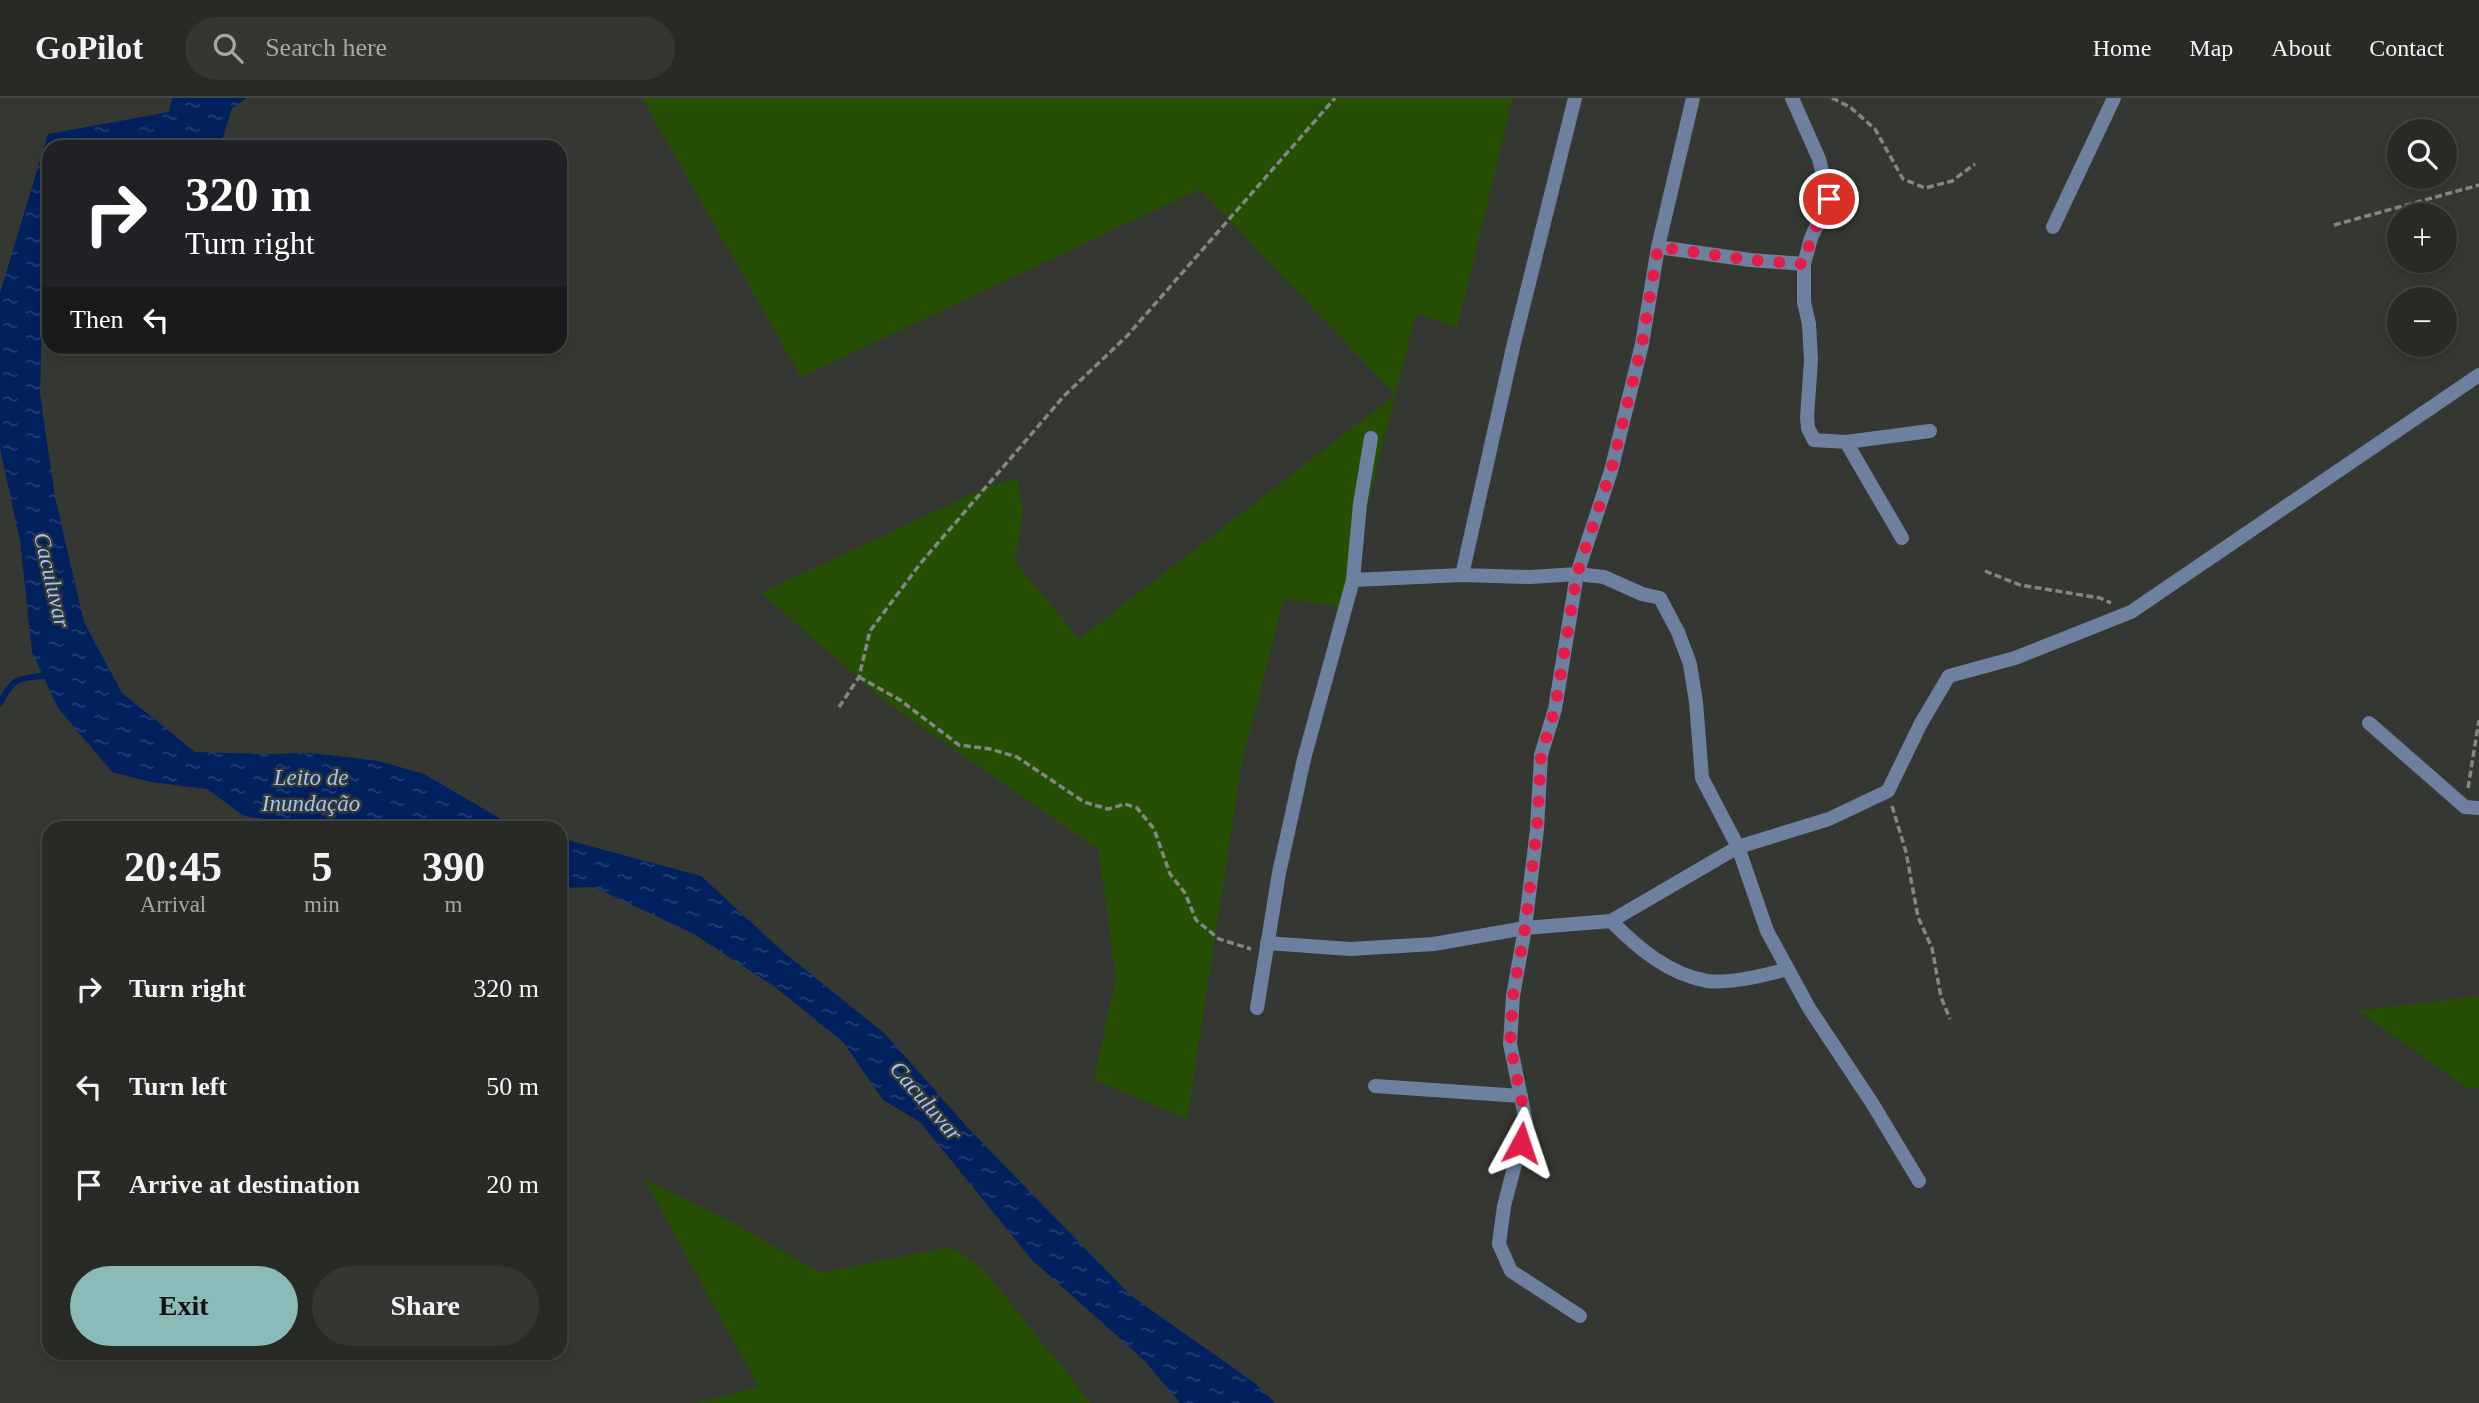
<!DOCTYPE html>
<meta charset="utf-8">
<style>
body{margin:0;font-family:Georgia,serif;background:#343632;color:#f1f3f6;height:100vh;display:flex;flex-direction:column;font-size:26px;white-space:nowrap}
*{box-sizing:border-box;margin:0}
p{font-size:23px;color:#a5a7a7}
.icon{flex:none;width:38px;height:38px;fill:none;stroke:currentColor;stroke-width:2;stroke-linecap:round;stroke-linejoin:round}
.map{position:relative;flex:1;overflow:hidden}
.sheet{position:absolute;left:42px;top:723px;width:525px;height:539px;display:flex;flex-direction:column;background:#282a26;border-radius:21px;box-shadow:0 4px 10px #0003,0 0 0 2px #444643}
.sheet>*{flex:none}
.top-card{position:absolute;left:42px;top:42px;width:525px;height:214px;border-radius:21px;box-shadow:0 4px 10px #0003,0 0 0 2px #444643;background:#202124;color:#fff;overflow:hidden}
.controls{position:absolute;left:2387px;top:21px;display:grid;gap:14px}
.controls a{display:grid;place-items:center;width:70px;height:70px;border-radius:50%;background:#282a26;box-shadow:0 4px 10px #0003,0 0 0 2px #444643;font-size:35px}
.pin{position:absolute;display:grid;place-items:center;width:60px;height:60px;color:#fff;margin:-30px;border:4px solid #fff;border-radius:50%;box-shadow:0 2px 7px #0007}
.me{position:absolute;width:77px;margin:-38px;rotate:5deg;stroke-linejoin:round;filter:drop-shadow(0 0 5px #0008)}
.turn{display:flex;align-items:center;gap:24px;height:147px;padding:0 28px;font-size:32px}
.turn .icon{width:91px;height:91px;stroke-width:2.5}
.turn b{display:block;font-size:49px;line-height:60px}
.then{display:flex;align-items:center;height:66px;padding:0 28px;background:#0003;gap:14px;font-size:26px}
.eta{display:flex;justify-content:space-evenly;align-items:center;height:119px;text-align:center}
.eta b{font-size:42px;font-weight:700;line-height:49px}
.cta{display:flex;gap:14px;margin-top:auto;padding:14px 28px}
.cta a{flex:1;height:80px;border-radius:42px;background:#8bbbb9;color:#111;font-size:28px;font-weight:700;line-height:80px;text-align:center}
.cta a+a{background:#343632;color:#f1f3f6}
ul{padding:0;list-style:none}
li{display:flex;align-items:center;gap:21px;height:98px;padding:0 28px}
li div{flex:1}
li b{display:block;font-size:26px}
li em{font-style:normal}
header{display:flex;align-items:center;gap:42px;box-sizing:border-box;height:98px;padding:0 35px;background:#282a26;border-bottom:2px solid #444643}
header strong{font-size:33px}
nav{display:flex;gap:38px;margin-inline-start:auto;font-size:24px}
.search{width:490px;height:63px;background:#343632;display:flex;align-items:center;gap:18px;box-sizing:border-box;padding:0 24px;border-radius:38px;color:#a5a7a7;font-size:26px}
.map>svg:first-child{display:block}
.grass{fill:#274f04}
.water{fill:url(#water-ripples)}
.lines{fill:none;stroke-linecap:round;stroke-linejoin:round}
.stream{stroke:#00205e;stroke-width:6}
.path{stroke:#838681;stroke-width:3.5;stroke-dasharray:7 3.5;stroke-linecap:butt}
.minor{stroke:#6d80a0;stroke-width:14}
.route{stroke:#e11d48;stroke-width:12;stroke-dasharray:0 21.6}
.labels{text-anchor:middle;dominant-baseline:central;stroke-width:5;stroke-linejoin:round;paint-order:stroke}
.water-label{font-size:23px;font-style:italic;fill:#a0c3fc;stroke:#353832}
</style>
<header>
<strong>GoPilot</strong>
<div class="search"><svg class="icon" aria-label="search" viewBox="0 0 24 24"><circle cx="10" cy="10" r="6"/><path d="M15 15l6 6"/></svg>Search here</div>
<nav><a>Home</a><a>Map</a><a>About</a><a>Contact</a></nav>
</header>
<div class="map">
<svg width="2479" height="1305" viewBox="0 0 2479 1305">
<defs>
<pattern id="water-ripples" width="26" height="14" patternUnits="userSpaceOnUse" patternTransform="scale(1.75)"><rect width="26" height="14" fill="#00205e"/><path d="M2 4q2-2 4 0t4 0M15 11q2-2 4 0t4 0" fill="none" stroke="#244074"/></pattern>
</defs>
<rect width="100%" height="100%" fill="#353832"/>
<!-- grass -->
<path class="grass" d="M642,0h871l-56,230 -41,-15 -74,294 -58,-9 -42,163 -55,358 -93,-39 22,-104 -18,-127 -212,-147 -125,-109 224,-105 32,-10 6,35 -8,49 64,77 316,-244 -195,-206 -399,188z
M2479,898v93l-12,-1 -109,-77z
M644,1081l82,40 94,54 131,-26 32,22 108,134h-395l63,-16z"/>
<!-- water -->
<path class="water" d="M172,0h75l-15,10 -12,39h-171v132l-6,2 -3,113 15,103 29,125 38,71 73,59 68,2 48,-1 68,8 45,13 82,48 20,6h-221l-12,-5 -49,-7 -37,-27 -56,-7 -39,-10 -54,-64 -26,-56 -12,-112 -20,-91v-156l48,-159 121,-22z
M560,740l141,38 80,74 104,84 84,95 161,166 126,89 19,19h-95l-37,-44 -111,-99 -112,-138 -37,-22 -40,-58 -68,-55 -81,-53 -100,-47 -34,1z"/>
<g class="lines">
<!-- stream -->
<path class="stream" d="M0,605c16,-31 21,-22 51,-29"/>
<!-- path -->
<path class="path" d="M1832,0l18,9 25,22 28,50 22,9 27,-7 23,-17
M2334,127l145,-40
M1985,473l35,14 80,13 11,5
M859,579l41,23 59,45 31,4 27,8 67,45 24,7 17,-5 12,4 17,21 16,45 15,19 11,27 23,19 32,10
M839,609l20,-30 11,-46 50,-67 144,-168 63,-60 208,-238
M2468,690l11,-68
M1892,708l14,46 12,65 14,31 9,49 9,22"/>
<!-- minor -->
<path class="minor" d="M1792,0l27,61 10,40 -18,39 -7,26v38l5,22 2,36 -4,57 1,11 6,12 32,2 84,-11
M2053,129l61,-129
M1658,149l92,13 54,4
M1846,344l56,96
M1462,477l52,-232 61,-245
M1353,482l7,-76 11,-66
M2369,625l96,84 14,1
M1611,823c27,27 57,53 96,60 22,3 59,-6 81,-12
M1267,845l83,6 84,-5 91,-16 86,-7 127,-74 -36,-69 -6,-76 -6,-38 -12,-32 -18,-34 -18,-4 -38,-17 -27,-3 -22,135 -14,46 -4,74 -12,99 -12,68 -3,48 16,78 -22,84 -5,38 12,27 69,45
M1257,910l22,-135 25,-114 49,-179 109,-5 68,2 47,-3 34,-103 31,-127 16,-97 35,-149
M1375,988l146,10
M1919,1083l-47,-78 -63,-95 -42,-77 -29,-84 91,-28 59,-28 33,-68 28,-47 66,-18 116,-46 348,-237"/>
</g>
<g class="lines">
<!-- route -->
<path class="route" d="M1521,1045l5,-21 -16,-78 3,-48 12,-68 12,-99 4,-74 14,-46 22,-135 34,-103 31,-127 16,-97 92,13 54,4 7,-26 18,-39"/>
</g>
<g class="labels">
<!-- water labels -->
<g class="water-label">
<text transform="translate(52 482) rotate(77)">Caculuvar</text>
<text x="311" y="679">Leito de<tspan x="311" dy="26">Inundação</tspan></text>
<text transform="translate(926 1003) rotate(49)">Caculuvar</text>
</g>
</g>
</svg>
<div class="controls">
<a><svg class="icon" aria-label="search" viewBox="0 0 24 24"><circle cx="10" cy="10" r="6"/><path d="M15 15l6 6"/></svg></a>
<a>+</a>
<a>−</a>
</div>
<div class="pin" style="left:1829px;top:101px;background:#d93025"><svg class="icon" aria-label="arrive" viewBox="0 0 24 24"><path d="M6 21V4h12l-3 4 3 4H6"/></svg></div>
<svg class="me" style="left:1521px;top:1045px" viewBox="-20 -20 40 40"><path d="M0-17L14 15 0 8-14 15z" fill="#e11d48" stroke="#fff" stroke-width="4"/></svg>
<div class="top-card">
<div class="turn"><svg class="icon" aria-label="right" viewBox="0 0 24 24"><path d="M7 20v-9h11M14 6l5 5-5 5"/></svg><div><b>320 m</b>Turn right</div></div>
<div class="then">Then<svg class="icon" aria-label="left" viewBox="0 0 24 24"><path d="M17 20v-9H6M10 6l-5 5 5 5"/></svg></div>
</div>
<section class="sheet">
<div class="eta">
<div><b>20:45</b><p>Arrival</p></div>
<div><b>5</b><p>min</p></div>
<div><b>390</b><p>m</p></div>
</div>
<ul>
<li><svg class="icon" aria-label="right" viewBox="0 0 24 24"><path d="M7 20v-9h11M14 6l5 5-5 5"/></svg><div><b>Turn right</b></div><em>320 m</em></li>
<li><svg class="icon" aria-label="left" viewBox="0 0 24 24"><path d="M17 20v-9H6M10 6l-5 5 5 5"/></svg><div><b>Turn left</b></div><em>50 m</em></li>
<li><svg class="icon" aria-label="arrive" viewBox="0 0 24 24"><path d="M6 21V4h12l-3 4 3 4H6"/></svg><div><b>Arrive at destination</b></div><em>20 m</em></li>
</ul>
<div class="cta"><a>Exit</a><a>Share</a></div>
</section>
</div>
